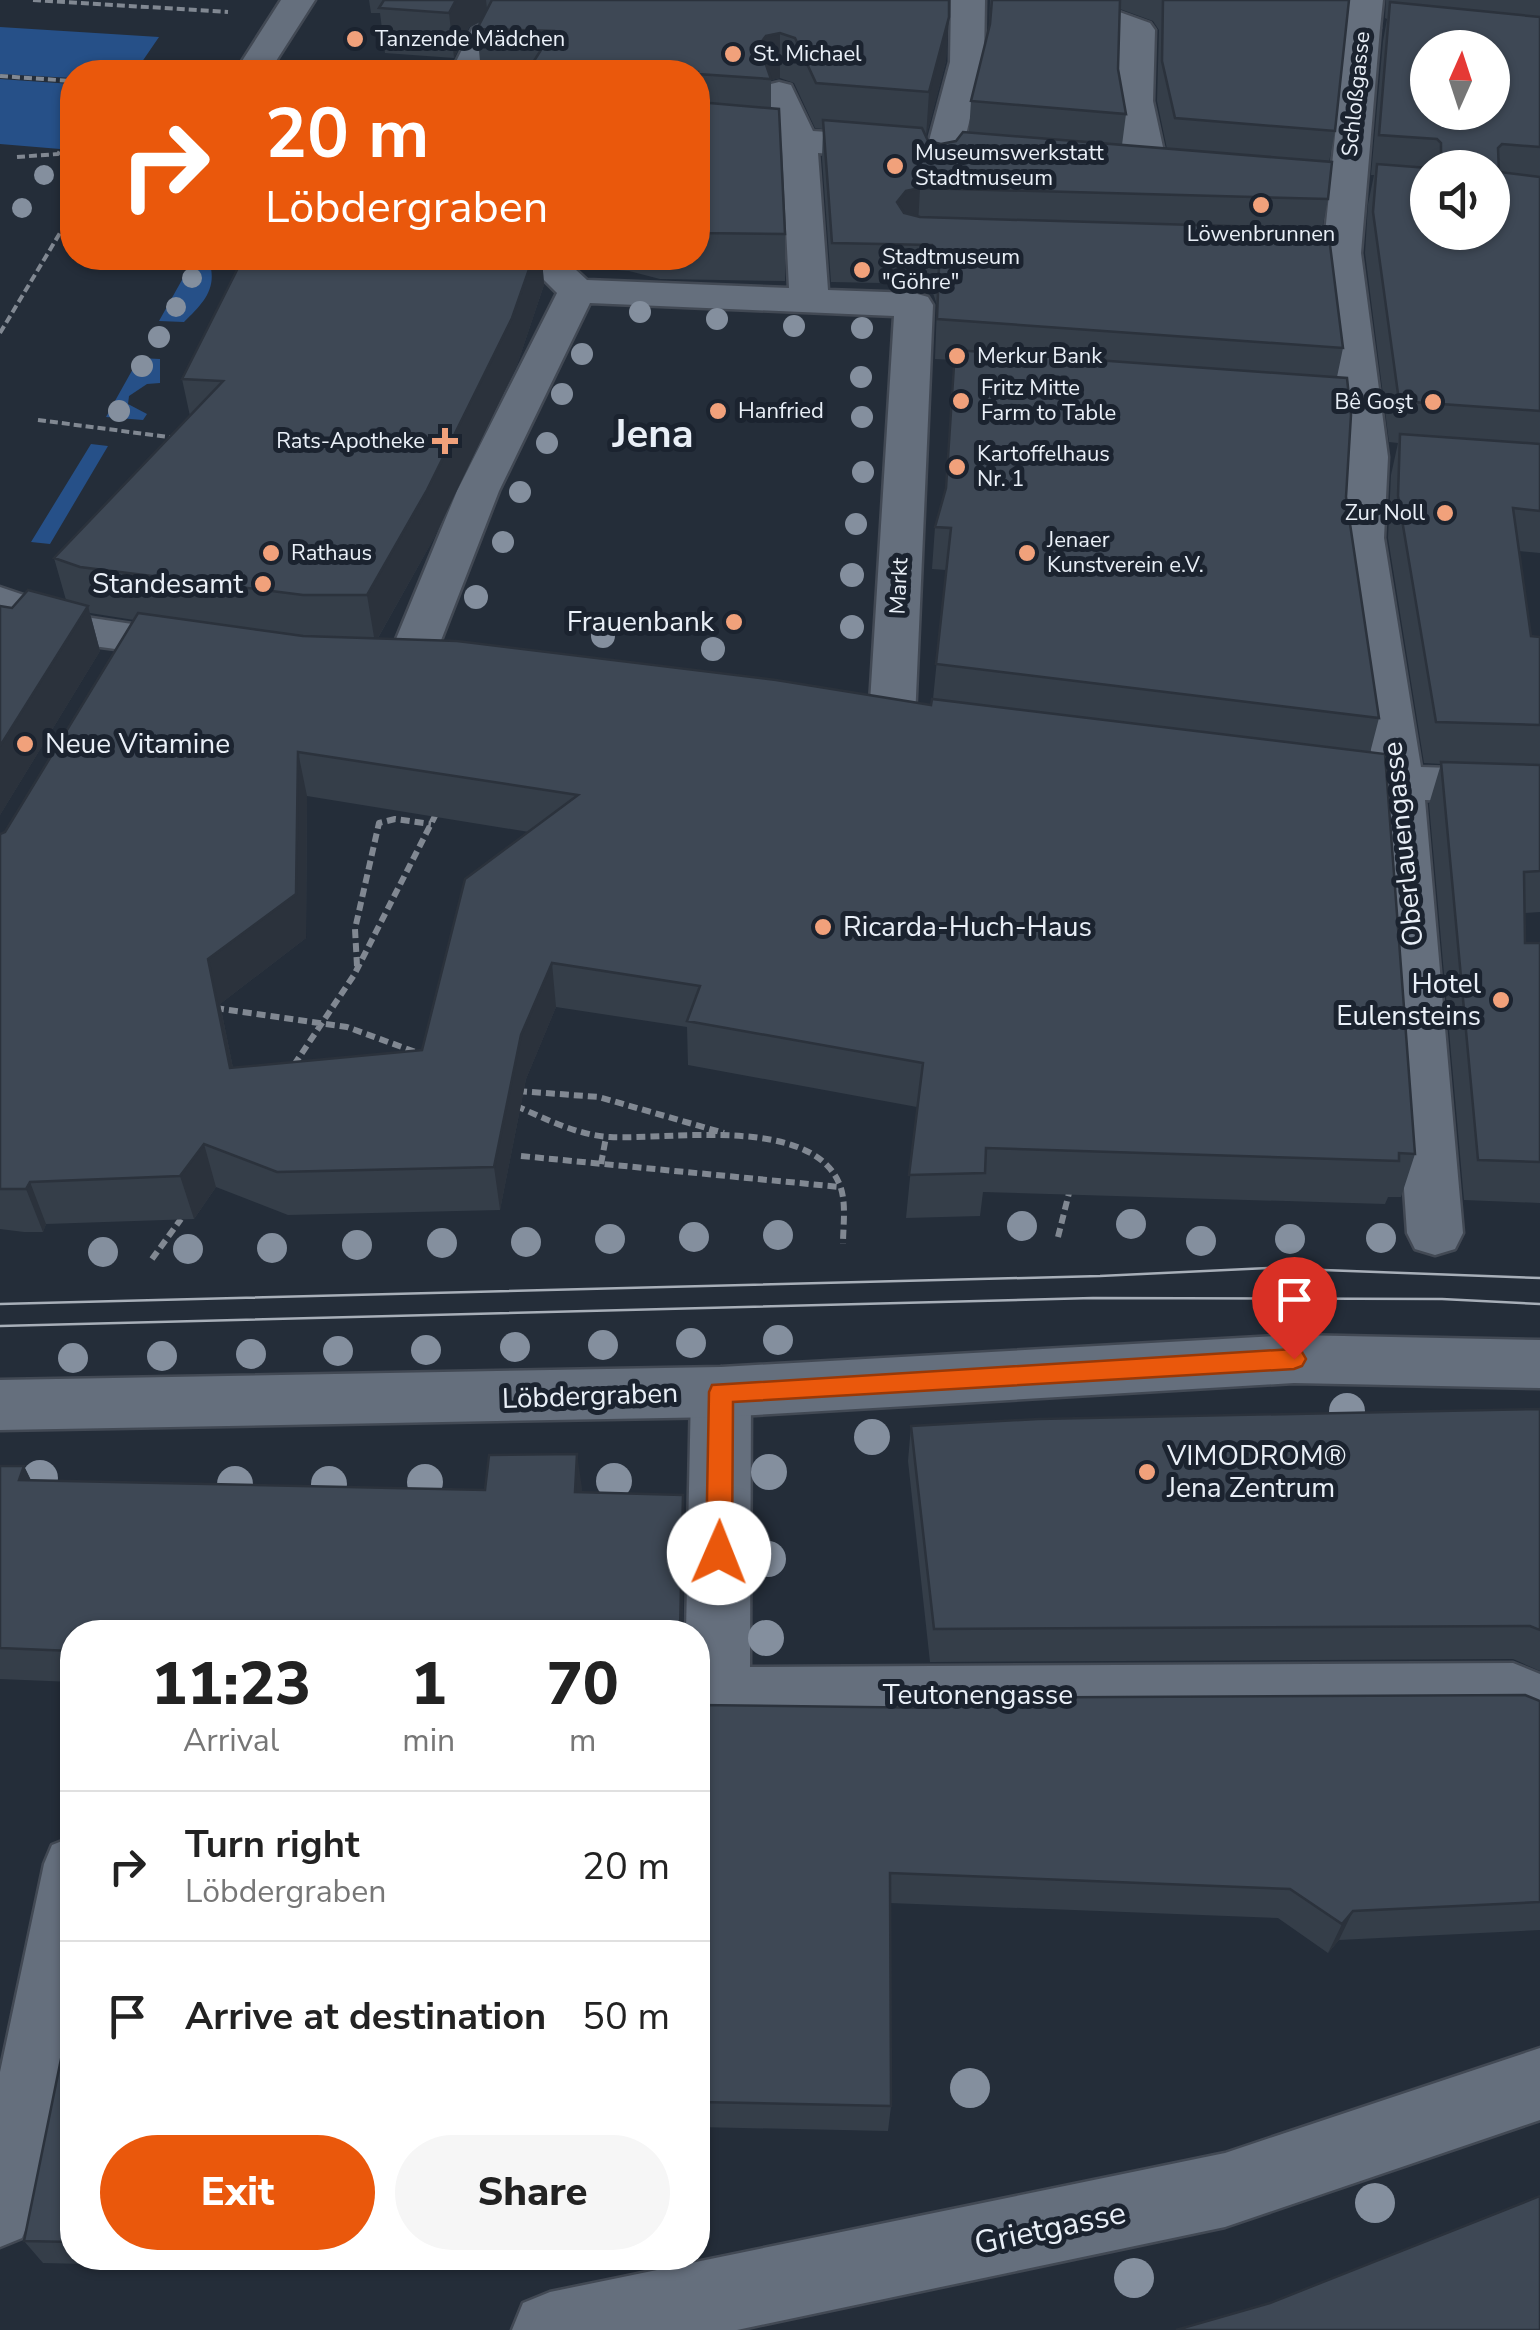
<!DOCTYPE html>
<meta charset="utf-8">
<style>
body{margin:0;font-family:"Nunito Sans",sans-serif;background:#f6f6f6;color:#222;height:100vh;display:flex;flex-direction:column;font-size:38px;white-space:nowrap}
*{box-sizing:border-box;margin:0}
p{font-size:32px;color:#767676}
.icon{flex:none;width:55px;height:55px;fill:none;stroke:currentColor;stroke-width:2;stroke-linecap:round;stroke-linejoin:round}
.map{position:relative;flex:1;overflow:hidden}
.drawer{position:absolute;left:60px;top:1620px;width:650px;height:650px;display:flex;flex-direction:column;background:#fff;border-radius:40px;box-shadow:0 2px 8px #0004}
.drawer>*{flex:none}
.banner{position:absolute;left:60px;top:60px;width:650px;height:210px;border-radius:40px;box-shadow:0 2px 8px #0004;background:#ea580c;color:#fff;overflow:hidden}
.needle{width:65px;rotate:3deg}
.controls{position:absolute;left:1410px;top:30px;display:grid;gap:20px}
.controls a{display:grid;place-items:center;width:100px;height:100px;border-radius:50%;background:#fff;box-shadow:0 2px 8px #0004;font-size:50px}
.pin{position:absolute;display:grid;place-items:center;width:85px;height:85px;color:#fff;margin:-102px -42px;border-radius:50% 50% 50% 0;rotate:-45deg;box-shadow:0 0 10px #0007}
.pin .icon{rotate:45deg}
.me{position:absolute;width:110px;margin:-55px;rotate:1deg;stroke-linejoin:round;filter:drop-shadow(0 0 8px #0008)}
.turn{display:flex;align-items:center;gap:35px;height:210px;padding:0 40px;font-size:45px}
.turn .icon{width:130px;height:130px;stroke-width:2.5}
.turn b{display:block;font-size:70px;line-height:85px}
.eta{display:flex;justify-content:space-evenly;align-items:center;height:170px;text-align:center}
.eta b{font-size:60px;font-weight:800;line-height:70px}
.button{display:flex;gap:20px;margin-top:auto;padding:20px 40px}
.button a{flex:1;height:115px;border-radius:60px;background:#ea580c;color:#fff;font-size:40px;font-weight:800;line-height:115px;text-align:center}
.button a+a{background:#f6f6f6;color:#222}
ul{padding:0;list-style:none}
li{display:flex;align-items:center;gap:30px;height:150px;padding:0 40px;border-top:2px solid #e0e0e0}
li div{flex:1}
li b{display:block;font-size:38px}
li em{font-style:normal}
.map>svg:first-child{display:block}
.green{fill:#265088}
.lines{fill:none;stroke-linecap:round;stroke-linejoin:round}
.service-casing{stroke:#424954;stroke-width:5}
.pedestrian-casing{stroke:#424954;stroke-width:5}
.minor-casing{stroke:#424954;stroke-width:5}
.tertiary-casing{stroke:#424954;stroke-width:5}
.path-far2{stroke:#818892;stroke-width:4;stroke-dasharray:8 4;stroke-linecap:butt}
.path-far1{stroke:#818892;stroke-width:6;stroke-dasharray:9 5;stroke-linecap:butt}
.path{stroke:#818892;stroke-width:8;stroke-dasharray:12 6;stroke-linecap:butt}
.service{fill:#656f7d;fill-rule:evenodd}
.pedestrian{fill:#656f7d;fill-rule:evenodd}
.minor{fill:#656f7d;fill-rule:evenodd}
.tertiary{fill:#656f7d;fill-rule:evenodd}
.tram{stroke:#a8afb9;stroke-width:2.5}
.tree{fill:#848f9e}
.wall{fill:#353e49;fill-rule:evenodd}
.shaded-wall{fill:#2b323c}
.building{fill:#3e4855;stroke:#2b323c;stroke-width:2.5;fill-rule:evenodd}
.route{fill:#ea580c;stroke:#983908;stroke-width:2.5}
.poi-dot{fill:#f1a17b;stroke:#1b232f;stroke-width:4}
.labels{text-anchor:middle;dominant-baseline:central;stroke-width:10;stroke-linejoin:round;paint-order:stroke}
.far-poi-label{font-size:22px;fill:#e9eff7;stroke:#1b232f;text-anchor:start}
.far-street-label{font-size:22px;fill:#e9eff7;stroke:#1b232f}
.poi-label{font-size:28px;fill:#e9eff7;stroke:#1b232f;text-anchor:end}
.street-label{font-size:28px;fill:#e9eff7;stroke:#1b232f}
.near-street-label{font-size:32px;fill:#e9eff7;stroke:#1b232f}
.far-town-label{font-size:40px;font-weight:bold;fill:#e9eff7;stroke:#1b232f}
</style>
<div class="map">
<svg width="1540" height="2330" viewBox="0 0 1540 2330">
<rect width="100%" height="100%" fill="#242d39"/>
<!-- green -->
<path class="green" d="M0,27l159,10 -24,35h-63v6l-72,-4z
M0,79l72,5v66l-72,-6z
M192,262l18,2c7,26 -8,40 -26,58l-25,-1z
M139,358l21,1v24l-13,1 -18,12 -1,8 19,10 -4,6 -37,-3z
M91,444l17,2 -58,98 -19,-2z"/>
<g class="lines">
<defs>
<path id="service" d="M486,21l14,8 -21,43h-28l21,-43z
M72,1837v166l-41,213 -9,22 -22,9v-175l44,-208 8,-19z"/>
<path id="pedestrian" d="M951,0h34l-1,62 -26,105 -5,8 -13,3 -13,-3 -5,-8 28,-105z
M1363,18l12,3 5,7 -19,225 27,204 -4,81 37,229 119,4v32l-115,-3 38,433 -8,16 -20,6 -20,-6 -8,-16 -30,-437 -80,-12 -7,-11 7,-11 17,-5 59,7 -33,-226 6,-81 -23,-204 23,-225 5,-7z
M779,82l12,3 22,46 86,6 13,3 5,8 -5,8 -13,3 -81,-6 10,137 86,3 14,4 5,8 -18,414 -7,11 -16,4 -16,-4 -7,-11 25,-403 -304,-13 -91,188 -66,170 -7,10 -16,5 -16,-5 -7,-10 70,-170 100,-198 -35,-35h41l24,22 202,8 -7,-138 -84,-6v-22l78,6 -14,-36 5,-7z
M0,587l92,31 120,18 7,10 -7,10 -16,4 -110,-15 -86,-29z"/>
<path id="minor" d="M281,0h34l-46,72h-34z
M1051,0h35l64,23 5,7 -2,71 15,69 -5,8 -13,3 -13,-3c-26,-38 -22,-100 -17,-143l-64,-23z
M1349,0h34l-3,28 -5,7h-24l-5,-7z
M721,1367l21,7 9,18 -1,275 763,-4 27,11v62l-32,-13 -791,4 -19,-8v-87h-12l5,-240 9,-18z
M1540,2048v72l-315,107 -488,103h-225l11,-27 27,-11 675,-139z"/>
<path id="tertiary" d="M1294,1335l246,5v48l-246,-5 -573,34 -721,13v-50l721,-13z"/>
</defs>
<!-- service casing -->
<use href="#service" class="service-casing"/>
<!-- pedestrian casing -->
<use href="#pedestrian" class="pedestrian-casing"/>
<!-- minor casing -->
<use href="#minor" class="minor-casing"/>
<!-- tertiary casing -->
<use href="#tertiary" class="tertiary-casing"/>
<!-- path-far2 -->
<path class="path-far2" d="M33,0l195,12
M0,76l72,5
M17,157l41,-3 14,-21
M0,333l72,-120
M38,420l138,18"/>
<!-- path-far1 -->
<path class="path-far1" d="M357,966l-2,-37 24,-106 16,-4 36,5
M215,1008l132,19 74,27
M294,1065l60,-90 82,-161
M518,1091l81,6 125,36
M516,1106c30,13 61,29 94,31 60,3 199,-22 229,46 8,18 4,42 4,61
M521,1156l319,31
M601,1164l5,-27
M1058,1237l11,-44
M152,1259l29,-40"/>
<!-- path -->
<path class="path" d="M705,2127v94"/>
<!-- service -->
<use href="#service" class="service"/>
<!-- pedestrian -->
<use href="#pedestrian" class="pedestrian"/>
<!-- minor -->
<use href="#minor" class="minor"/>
<!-- tertiary -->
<use href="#tertiary" class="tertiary"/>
<!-- tram -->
<path class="tram" d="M0,1304l1100,-28 168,-8 272,10
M0,1326l1093,-28 349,1 98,5"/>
</g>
<!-- trees -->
<g class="tree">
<circle cx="44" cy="175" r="10"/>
<circle cx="22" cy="208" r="10"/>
<circle cx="192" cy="278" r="10"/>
<circle cx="176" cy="307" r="10"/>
<circle cx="640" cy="312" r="11"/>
<circle cx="717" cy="319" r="11"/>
<circle cx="794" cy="326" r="11"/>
<circle cx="862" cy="328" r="11"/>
<circle cx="159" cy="337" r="11"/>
<circle cx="582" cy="354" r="11"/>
<circle cx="142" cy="366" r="11"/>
<circle cx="861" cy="377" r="11"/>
<circle cx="562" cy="394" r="11"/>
<circle cx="119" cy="411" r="11"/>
<circle cx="862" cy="417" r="11"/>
<circle cx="547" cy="443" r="11"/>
<circle cx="863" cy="472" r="11"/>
<circle cx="520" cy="492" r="11"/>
<circle cx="856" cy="524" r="11"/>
<circle cx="503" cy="542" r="11"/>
<circle cx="852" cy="575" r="12"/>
<circle cx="476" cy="597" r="12"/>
<circle cx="852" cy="627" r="12"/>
<circle cx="603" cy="636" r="12"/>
<circle cx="713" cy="649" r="12"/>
<circle cx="1131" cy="1224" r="15"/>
<circle cx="1022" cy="1226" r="15"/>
<circle cx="778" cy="1235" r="15"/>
<circle cx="694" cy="1237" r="15"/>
<circle cx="1381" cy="1238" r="15"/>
<circle cx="610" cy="1239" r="15"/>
<circle cx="1290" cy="1239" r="15"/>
<circle cx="1201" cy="1241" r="15"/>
<circle cx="526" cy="1242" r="15"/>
<circle cx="442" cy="1243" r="15"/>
<circle cx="357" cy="1245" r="15"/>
<circle cx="272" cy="1248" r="15"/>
<circle cx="188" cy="1249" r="15"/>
<circle cx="103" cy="1252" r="15"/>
<circle cx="778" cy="1340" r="15"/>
<circle cx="691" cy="1343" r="15"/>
<circle cx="603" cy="1345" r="15"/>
<circle cx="515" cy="1347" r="15"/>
<circle cx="426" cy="1350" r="15"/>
<circle cx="338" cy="1351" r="15"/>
<circle cx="251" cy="1354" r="15"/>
<circle cx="162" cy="1356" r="15"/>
<circle cx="73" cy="1358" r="15"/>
<circle cx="1347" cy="1411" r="18"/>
<circle cx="872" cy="1437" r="18"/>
<circle cx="769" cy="1472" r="18"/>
<circle cx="40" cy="1478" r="18"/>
<circle cx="614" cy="1481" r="18"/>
<circle cx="425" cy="1482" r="18"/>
<circle cx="235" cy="1484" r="18"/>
<circle cx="329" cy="1484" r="18"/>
<circle cx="768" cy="1559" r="18"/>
<circle cx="766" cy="1638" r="18"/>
<circle cx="970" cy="2088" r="20"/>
<circle cx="1375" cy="2203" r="20"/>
<circle cx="1134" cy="2278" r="20"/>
</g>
<!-- wall -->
<path class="wall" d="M369,0h580l-3,61 -20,76 2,4 13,3 15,-3 13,-9 2,-31 18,-72 1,-29h359l-14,131 -6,31 -1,37 -6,30 21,119 -6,29 9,120 33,221 -9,35 45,401 -14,43h-13l-3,7 -402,-12 -3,24 -74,2 11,-111 -229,-42 -1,-38 -131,-20 -30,72 -26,131 -212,5 -72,-28 -22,32 -148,5 -3,8h-19l-24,-3v-395l5,-2 129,-212 -44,-7 10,38 -100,164v-209l12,2 54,-8 -12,-42 136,-142 -8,-37 61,-121h299l2,27 -27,80 -83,173 -56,100 553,67 2,-6 13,-129 -14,-1 3,-42 11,-38 8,-129 -19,-1 2,-54 -7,-21 -99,-2 -9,-124 1,-29 -8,-1 -21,-45 -14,-5 -9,2v28l14,126v47l-125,-2 -31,-8 -50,-4 -12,-9h131v-186h-217l-4,-43 5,-8 -13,6 -15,31 -69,-5 -5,-40h-9zM1120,9l33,12 6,9 -2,71 10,48 -45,-4 4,-31 -8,-45zM307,796l222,36 -107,218 -189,18 -13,-64 86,-66z
M1386,0h154v553l-21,-2 12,85 9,1v275l-15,1v30h15v260l-76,-3 -35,-396 12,-40 -17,-1 -36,-225 3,-63 7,-32 -9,-1 -24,-189 3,-49 6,-29h-3l12,-134 4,-22 -2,-1zM1428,168h64l-64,64z
M1540,1409v262l-27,-12 -583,3 -22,-201 3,-35z
M0,1466h24l7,14 454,10 97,-2 -1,4 102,3 1,34 -612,103v50l-72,-3z
M942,1698l598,3v229l-201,10 -11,13 -50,-35 -388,-15 1,203 -3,25 -190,-4v-422l242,3z
M72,2005v253h229l-1,11 -257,-6 -19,-22z"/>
<!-- shaded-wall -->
<path class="shaded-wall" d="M456,0h30l2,18 -19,9 -15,31 -5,-45z
M949,17l-3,44 -20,76 3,-45z
M780,33v45l-9,2 -12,-35 7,-9z
M920,188l-2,38 -14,3 -7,-27 9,-11z
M533,258h9l2,27 -27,80 -83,173 -59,105 -8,-48z
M88,606l12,45 -100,164v-69z
M298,752l9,44 -1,142 -86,66 22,108 -12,-44 -22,-109z
M552,963l4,44 -30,72 -26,131 -6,-43 27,-132z
M204,1144l12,43 -22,32 -14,-43z
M30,1182l16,42 -3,8 -17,-43z
M577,1454l5,34 -3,38 -4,-34z
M24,1466l16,34 -21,-20z
M683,1495l1,34 -1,103h-3z
M1353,1911l-14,29 -11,13 14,-29z
M293,2258h8l-1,11z"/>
<!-- building -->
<path class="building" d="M384,0h72l-7,13 -70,-5z
M492,0h457v17l-20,75 -113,-9 -21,-45 -15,-5 -14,3 -7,9 12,34 -73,-5v-2h-171l26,-41 -76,-2z
M992,0h128l-2,69 8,45 -155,-13 19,-77z
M1163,0h186l-14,131 -160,-13 -13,-57z
M1390,2l150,15v130l-38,-3 -4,4 1,24 41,5v234l-141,-10 -26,-189 4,-48 51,4v64h64v-64h-54l3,-3v-22l-4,-4 -58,-4zM1428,48h64v64h-64z
M698,102l81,7 6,125 -87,-1z
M823,120l99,8 6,13 13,3 15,-3 7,-9 369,30 -4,37 -408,-11 -14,3 -9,11 7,11 16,4 408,12 15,119 -406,-29 2,-53 -7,-21 -100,-2z
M243,258h290l-21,60 -85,172 -60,105h-64l-223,-28 -26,-9 169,-177 -41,-2z
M955,350l392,28 4,37 -5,82 33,221 -443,-54 15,-136 -16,-1 11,-39z
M1400,434l140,10v67l-27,-3 18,128 9,1v88l-104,-3 -38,-226z
M28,590l60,16 -88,140v-140l12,2z
M138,613l165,23 154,5 319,39 155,25 1,-6 453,55 30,400 -16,-1v8l-413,-13 -1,25 -76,2 14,-112 -236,-42 13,-35 -148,-23 -31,72 -27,132 -217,5 -73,-28 -24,32 -150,6 -4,7h-26v-355l5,-2zM298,752l280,43 -113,84 -43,171 -192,18 -22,-109 88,-65z
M1441,762l99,3v106l-16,1 1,71h15v219l-62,-2z
M1540,1409v221l-10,-4 -596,3 -23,-203 127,-7z
M577,1454l-2,38 108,3 -3,137h-608v19l-72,-3v-182h24l-5,14 466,10 4,-35z
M1525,1695l15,6v201l-187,9 -11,13 -52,-35 -400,-16 1,233 -193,-4v-397l245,3 -1,-10z
M72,2005v237l-48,-1z
M1540,2196v134h-364l94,-27z"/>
<!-- route -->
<path class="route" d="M1294,1349l8,3 4,7 -4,7 -8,3 -561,33 -1,151 -4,8 -9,4 -9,-4 -4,-8 3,-161 3,-7z"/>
<!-- markers -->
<g class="poi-dot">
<circle cx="355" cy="39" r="10"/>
<circle cx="733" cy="54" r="10"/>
<circle cx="895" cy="166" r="10"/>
<circle cx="1261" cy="205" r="10"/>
<circle cx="862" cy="270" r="10"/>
<circle cx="957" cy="356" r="10"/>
<circle cx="961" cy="401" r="10"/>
<circle cx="1433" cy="402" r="10"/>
<circle cx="718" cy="411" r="10"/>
<path d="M440 426h10v10h10v10h-10v10h-10v-10h-10v-10h10z"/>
<circle cx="957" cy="467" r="10"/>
<circle cx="1445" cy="513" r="10"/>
<circle cx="271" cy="553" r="10"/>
<circle cx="1027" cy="553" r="10"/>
<circle cx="263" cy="584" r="10"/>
<circle cx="734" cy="622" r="10"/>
<circle cx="25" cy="744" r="10"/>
<circle cx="823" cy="927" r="10"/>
<circle cx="1501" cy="1000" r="10"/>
<circle cx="1147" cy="1472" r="10"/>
</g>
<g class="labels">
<!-- far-poi labels -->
<g class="far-poi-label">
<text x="375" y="39">Tanzende Mädchen</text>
<text x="753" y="54">St. Michael</text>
<text x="915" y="153">Museumswerkstatt<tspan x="915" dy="25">Stadtmuseum</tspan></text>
<text x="1261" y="234" text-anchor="middle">Löwenbrunnen</text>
<text x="882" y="257">Stadtmuseum<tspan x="882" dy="25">"Göhre"</tspan></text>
<text x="977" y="356">Merkur Bank</text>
<text x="981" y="388">Fritz Mitte<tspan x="981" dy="25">Farm to Table</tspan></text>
<text x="1413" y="402" text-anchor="end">Bê Goşt</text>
<text x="738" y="411">Hanfried</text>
<text x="425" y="441" text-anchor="end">Rats-Apotheke</text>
<text x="977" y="454">Kartoffelhaus<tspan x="977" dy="25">Nr. 1</tspan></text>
<text x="1425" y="513" text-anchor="end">Zur Noll</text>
<text x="1047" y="540">Jenaer<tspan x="1047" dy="25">Kunstverein e.V.</tspan></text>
<text x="291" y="553">Rathaus</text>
</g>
<!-- far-street labels -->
<g class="far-street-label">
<text transform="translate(1356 94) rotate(-84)">Schloßgasse</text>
<text transform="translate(899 586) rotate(-87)">Markt</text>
</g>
<!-- poi labels -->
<g class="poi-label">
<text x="243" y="584">Standesamt</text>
<text x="714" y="622">Frauenbank</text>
<text x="45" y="744" text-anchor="start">Neue Vitamine</text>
<text x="843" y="927" text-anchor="start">Ricarda-Huch-Haus</text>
<text x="1481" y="984">Hotel<tspan x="1481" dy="32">Eulensteins</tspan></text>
<text x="1167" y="1456" text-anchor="start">VIMODROM®<tspan x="1167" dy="32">Jena Zentrum</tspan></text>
</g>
<!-- street labels -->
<g class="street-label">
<text transform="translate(1403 844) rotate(-96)">Oberlauengasse</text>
<text transform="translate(590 1396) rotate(-2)">Löbdergraben</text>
<text x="978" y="1695">Teutonengasse</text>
</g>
<!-- near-street labels -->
<g class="near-street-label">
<text transform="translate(1050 2228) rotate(-12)">Grietgasse</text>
</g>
<!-- far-town labels -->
<g class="far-town-label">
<text x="653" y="434">Jena</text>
</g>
</g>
</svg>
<div class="controls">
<a><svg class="needle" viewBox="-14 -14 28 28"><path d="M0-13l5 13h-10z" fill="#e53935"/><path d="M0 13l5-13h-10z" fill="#767676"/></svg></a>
<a><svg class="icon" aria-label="sound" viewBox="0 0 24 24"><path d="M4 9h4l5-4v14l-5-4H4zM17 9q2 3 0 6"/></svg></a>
</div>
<div class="pin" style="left:1294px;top:1359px;background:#d93025"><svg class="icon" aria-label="arrive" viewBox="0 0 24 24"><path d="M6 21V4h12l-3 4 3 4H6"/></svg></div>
<svg class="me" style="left:719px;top:1553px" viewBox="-20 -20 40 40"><circle r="19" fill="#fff"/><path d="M0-13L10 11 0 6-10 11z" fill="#ea580c"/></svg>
<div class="banner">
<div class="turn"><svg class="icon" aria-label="right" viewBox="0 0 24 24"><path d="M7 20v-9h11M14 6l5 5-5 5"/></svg><div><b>20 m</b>Löbdergraben</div></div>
</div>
<section class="drawer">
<div class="eta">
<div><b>11:23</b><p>Arrival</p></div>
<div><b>1</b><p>min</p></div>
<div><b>70</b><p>m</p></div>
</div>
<ul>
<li><svg class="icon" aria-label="right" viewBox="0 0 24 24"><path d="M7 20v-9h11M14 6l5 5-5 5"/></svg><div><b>Turn right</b><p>Löbdergraben</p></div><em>20 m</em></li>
<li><svg class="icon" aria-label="arrive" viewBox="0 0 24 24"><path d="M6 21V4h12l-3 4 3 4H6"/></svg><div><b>Arrive at destination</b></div><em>50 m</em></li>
</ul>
<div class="button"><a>Exit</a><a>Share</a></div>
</section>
</div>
